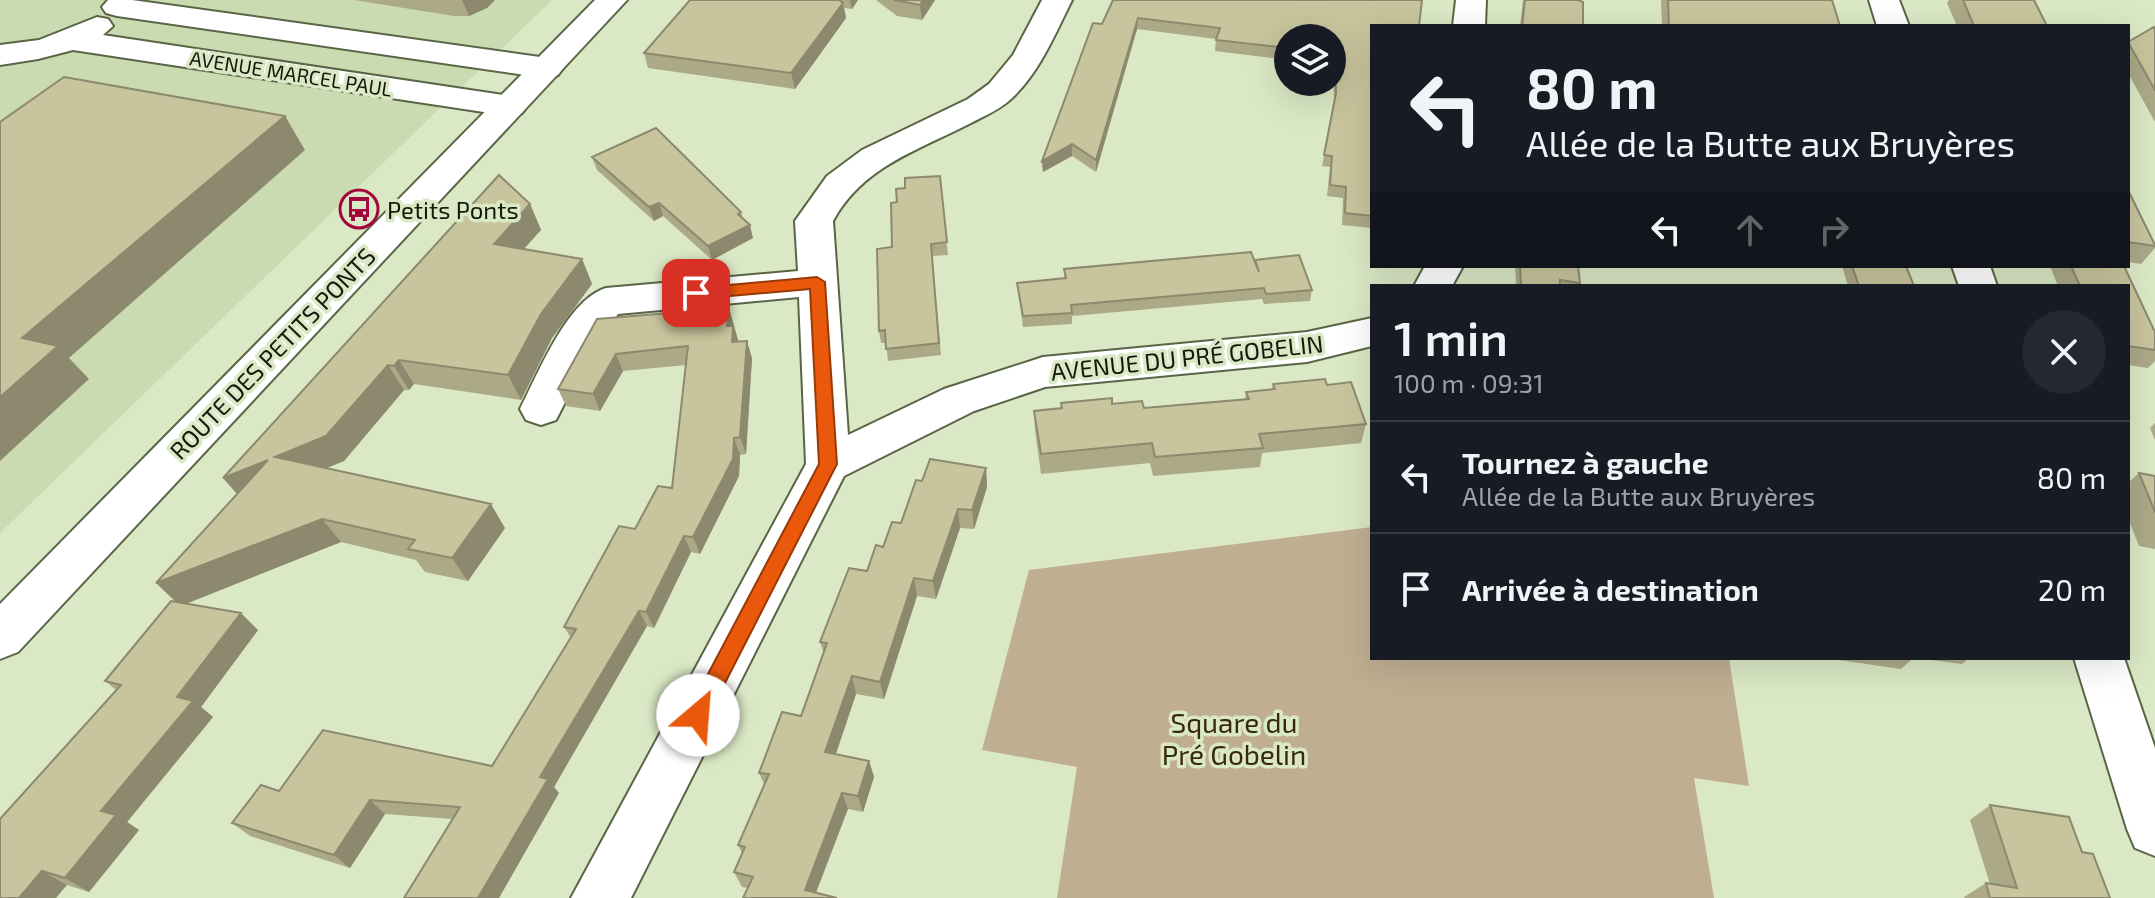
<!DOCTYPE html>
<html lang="fr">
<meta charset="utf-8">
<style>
body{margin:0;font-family:"Exo 2",sans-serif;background:#242831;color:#f1f3f6;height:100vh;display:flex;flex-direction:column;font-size:30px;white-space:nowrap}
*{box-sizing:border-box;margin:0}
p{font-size:26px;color:#9ea1a6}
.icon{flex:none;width:44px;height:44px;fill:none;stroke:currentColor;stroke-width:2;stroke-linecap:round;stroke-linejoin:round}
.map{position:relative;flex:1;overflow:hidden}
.panel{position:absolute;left:1370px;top:284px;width:760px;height:376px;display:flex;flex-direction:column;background:#171b24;border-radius:0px;box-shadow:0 8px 32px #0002}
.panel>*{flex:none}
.guide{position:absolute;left:1370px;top:24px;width:760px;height:244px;border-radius:0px;box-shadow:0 8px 32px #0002;background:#171b24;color:#f1f3f6;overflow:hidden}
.buttons{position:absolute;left:1274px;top:24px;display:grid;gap:16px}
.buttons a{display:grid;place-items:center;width:72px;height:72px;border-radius:50%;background:#171b24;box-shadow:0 8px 32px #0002;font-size:40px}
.pin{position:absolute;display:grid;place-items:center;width:68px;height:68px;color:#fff;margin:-34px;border-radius:16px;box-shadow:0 4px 12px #0006}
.me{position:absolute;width:88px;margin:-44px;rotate:27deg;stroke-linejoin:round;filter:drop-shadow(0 0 6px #0008)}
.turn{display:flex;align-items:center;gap:28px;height:168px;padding:0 24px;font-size:36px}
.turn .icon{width:104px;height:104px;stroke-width:2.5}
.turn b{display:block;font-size:56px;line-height:68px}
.lanes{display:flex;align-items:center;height:76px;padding:0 24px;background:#0003;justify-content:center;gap:40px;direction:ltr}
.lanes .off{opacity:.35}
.round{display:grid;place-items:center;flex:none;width:84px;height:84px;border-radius:42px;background:#242831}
.headline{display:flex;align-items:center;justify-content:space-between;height:136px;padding:0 24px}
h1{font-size:48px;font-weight:600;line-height:60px}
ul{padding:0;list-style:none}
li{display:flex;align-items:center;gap:24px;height:112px;padding:0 24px;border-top:2px solid #363941}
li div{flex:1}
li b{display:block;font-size:30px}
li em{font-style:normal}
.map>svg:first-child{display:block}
.built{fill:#cadbb2}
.green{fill:#c0ae91}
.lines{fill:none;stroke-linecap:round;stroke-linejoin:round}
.minor-casing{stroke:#596546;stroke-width:4}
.secondary-casing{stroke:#596546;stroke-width:4}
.minor{fill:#fff;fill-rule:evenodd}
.secondary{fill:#fff;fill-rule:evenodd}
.wall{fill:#aca987}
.shaded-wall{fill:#8c896e}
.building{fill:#c8c49d;stroke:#8c896e;stroke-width:2}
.route{fill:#ea580c;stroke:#983908;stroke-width:2}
.labels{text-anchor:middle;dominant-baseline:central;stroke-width:7;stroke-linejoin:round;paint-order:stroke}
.far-street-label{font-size:20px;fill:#14190c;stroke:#dae8c5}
.poi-label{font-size:24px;fill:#14190c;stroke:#dae8c5;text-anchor:start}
.street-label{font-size:24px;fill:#14190c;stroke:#dae8c5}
.near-park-label{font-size:28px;fill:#39290c;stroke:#dae8c5}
</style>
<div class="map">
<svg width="2155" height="898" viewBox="0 0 2155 898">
<rect width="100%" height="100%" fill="#dae8c5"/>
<!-- built -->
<path class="built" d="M0,0h552l-552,533z"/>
<!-- green -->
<path class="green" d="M1372,527v131h357l20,128 -55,-8 20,120h-657l20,-131 -95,-17 47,-180z"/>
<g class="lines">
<defs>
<path id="minor" d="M132,0l415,58 11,3 5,7 -5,7 -11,3 -430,-62 -11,-3 -4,-6 6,-7z
M1042,0h30c-17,34 -32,72 -61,99 -12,11 -27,17 -42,25 -51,26 -107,43 -136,97l15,214 96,-46 99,-32 264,-25 65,-14v28l-65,16 -262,25 -71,24 -130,65 -213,422h-60l235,-434 -7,-167 -181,17 -24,31 -38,75 -15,5 -15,-5 -6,-11c18,-35 47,-109 86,-121l192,-17 -3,-50 32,-45 35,-26 106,-51 21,-15 24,-29z
M1456,0h30l-1,26h-32z
M1869,0h30l10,26h-32z
M97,17l11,2 5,7 -10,9 407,61 12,3 5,7 -5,7 -12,3 -437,-66 -35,9 -38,6v-20l39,-5z
M1425,266h38l-11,20h-38z
M1952,266h38l7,20h-38z
M2074,658h50l31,90v108l-20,-8 -8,-19z"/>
<path id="secondary" d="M595,0h32l-609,652 -18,7v-55z"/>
</defs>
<!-- minor casing -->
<use href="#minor" class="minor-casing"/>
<!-- secondary casing -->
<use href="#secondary" class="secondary-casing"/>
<!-- minor -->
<use href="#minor" class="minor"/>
<!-- secondary -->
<use href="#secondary" class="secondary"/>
</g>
<!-- wall -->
<path class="wall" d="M354,0h141l-8,8 -18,8h-15z
M690,0h168l-6,9 -8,-1 2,10 -51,71 -147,-21 -4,-15z
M876,0h59l-13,20 -25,-4z
M1113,0l259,26v202l-30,-3 1,-27 -16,-2 3,-29 -8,-1 12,-62 -2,-66h-44v22l-73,-9 1,-12 -79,-10 -41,143 -24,-16 -29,16 -1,-11z
M1523,0h55l5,26h-63z
M1661,0h171l8,26h-178z
M1949,0h85l13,26h-90l-10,-23z
M2155,29v93l-27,-49v-31z
M592,157l149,55 2,7 10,19 -41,22 -49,-44 -9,5 -57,-51z
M940,176l8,79 -16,1 9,99 -53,6 -2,-18h-5l-2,-12 13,-84 5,-45 8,-14z
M2128,190l27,55v3l-14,16 -13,-2z
M530,204l11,26 -18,19 59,10 10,25 -40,54 -31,62 -107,-16 -5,6h-5l-60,71 -18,7 179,60 -37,53 -43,-9 -9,-12 -75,-18 -155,62 72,26 -57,77 12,10 -86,105 12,8 -50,62 -22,-7 -67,13 116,-208 -11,-9z
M1515,266h63l2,17 -1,3h-63z
M1842,266h64l8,20h-66z
M2050,266h74l31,66v29l-7,7 -20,-3v-79h-70z
M1064,269l248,21 -2,11 -46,3 -2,-5 -190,17v8l-49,3 -6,-44 47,-4z
M729,308l9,34 14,16 -6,96 -6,1 -1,21 -39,78 -9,-2 -37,76 -7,-2 -93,161 5,6 -107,26 -67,-5 -35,54 -100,-32 -18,-13 47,-32 213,-25 79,-128 -7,-11 71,-98 37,-41 14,-123 -63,6 -23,40 -34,-5 -8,-17 39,-70z
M1273,384l54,1 39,39 -5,19 -99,10 -2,14 -107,9 -3,-13 -109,11 -6,-44 -1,-19 27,-3v-5l51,1 32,4 101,-9 1,-7 26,-3z
M2155,423v17l-5,-12z
M986,468l1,19 -13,42 -14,-1 -24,71 -19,-3 -33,103 -28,-5 -20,60 33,7 5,16 -11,35 -15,-3 -100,79 -6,-1 -8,-15 8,-19 -4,-8 26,-61 -5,-11 42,-57 23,-62 -4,-12 63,-95 18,-24 21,-42z
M2139,473l16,3v73l-16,-3 -11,-28v-35z
M1825,658h88l-12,11z
M1916,658h53l-7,6z
M1990,805l92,47 28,46h-145l-1,-1 22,-14 4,1 -20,-64z"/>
<!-- shaded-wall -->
<path class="shaded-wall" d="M462,0h33l-8,8 -18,8z
M850,0h8l-6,9z
M923,0h12l-13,20 -2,-15z
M843,3l3,15 -51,71 -4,-16z
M1138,18l-1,11 -41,143v-12z
M285,116l20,34 -236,208 20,21 -89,82v-64l22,-59z
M1072,144v12l-29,16 -1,-11z
M659,203l4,13 -9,5 -5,-14z
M530,204l11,26 -35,39 -12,-25z
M750,225l3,13 -41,22 -4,-14z
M582,259l10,25 -40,54 -31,62 -13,-25 33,-61z
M729,308l10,35 -1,17 -11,-34z
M747,341l5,17 -6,96 -6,-17z
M616,354l7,17 -23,40 -7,-17z
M399,360l15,24 -5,6 -15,-24z
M388,365l16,25 -60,71 -50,20 -19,-24z
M734,438l6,17 -1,21 -39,78 -7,-17z
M268,460l-24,42 -21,-24z
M986,468l1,19 -13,42 -2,-19z
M491,504l14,24 -37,53 -16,-23z
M958,509l2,19 -24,71 -3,-18z
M322,519l19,23 -161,64 -24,-23z
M684,536l7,16 -37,76 -8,-16z
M914,578l3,18 -33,103 -4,-17z
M639,611l8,15 -93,161 5,6 -60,105h-21l62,-121z
M241,613l17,17 -57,77 12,10 -86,105 12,8 -50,62 -24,-14 36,-67 76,-114z
M852,676l4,18 -25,74 -6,-16z
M869,761l5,16 -11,35 -5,-16z
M842,793l6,16 -34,89 -9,-8z
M370,800l15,14 -35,54 -16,-13z
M42,871l25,14 -11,13h-37z"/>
<!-- building -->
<path class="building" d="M690,0h149l4,3 -52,70 -147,-20z
M894,0h29l-3,5z
M1113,0h309l-3,26h-47v190l-27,-3 1,-26 -16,-2 2,-29 -8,-1 12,-62 -1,-39 -3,-1v-15h-44v10l-72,-8 4,-12 -82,-10 -42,142 -24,-16 -30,17 51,-138 9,1z
M1525,0h53l5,2v24h-61z
M1668,0h164l8,26h-171z
M1963,0h71l13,26h-73z
M2154,27l1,2v61l-27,-48z
M64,77l221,39 -263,222 36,8 -58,51v-275z
M656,128l85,84 -3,2 12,11 -42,21 -49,-43 -10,4 -57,-50z
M499,175l31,29 -36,40 88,15 -41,55 -33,61 -109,-15 -5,6 -6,-1 -62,71 -51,21 216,47 -39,54 -44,-9 7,-9 -93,-21 -166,64 112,-123 -45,18z
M940,176l7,66 -16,2 8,99 -53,6 -1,-19 -6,1 -2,-82 15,-2 -1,-44 6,-1 -1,-13 9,-1v-10z
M2128,190l27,55v1l-27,-4z
M1251,252l8,20 -4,-12 44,-5 13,35 -46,4 -2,-6 -193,17 1,8 -49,3 -6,-33 49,-5 -2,-9z
M1520,266h58l2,17 -20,-3v6h-39z
M1852,266h54l8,20h-55z
M2071,266h53l31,66v18l-27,-4v-60h-48z
M729,308l-2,18h6l-1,16 15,-1 -7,96 -6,1 -1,21 -40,78 -9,-1 -38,76 -7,-1 -99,166 8,2 -70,119h-74l56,-91 -90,-7 -36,55 -102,-32 29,-38 18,6 44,-61 169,36 84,-137 -12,-2 55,-101 16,3 23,-43 14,2 16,-142 -72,8 -23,40 -35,-5 39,-70z
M1325,379l2,6 24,-3 15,42 -107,10 4,14 -108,9 -3,-14 -111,11 -7,-43 28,-3 -1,-5 51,-5v6l30,-3 2,7 105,-9 -3,-7 29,-3 -2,-5z
M930,459l56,9 -14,42 -14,-1 -25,72 -19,-3 -34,104 -28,-6 -27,76 44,9 -11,35 -16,-3 -37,97 32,8h-94l10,-21 -19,-5 11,-25 -7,-2 31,-71 -10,-1 23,-61 19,4 26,-73 -7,-1 29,-74 18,3 9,-26 7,2 9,-25 9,1 15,-43 6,1z
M2139,473l16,3v36z
M171,601l70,12 -64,84 16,4 -92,110 15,4 -51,63 -23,-7 -23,27h-19v-79l121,-134 -16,-4z
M1990,805l79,12 13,35 11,2 17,44h-120l-4,-15 31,5z"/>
<!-- route -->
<path class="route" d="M817,277l8,5 12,182 -132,258 -7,3 -8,-3 -3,-7 3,-7 129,-244 -9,-175 -114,10 -8,-6 8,-5z"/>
<!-- icons -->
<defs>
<symbol id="bus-ring" viewBox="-11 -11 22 22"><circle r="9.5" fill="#dae8c5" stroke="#a3063c" stroke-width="1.5"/><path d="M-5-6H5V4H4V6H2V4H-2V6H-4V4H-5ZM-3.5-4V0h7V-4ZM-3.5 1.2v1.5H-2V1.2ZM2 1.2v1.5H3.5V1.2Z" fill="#a3063c"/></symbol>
</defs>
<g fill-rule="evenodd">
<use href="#bus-ring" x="337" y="187" width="44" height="44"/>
</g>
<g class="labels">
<!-- far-street labels -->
<g class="far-street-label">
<text transform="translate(291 73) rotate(9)">AVENUE MARCEL PAUL</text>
</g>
<!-- poi labels -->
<g class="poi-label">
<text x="387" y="209">Petits Ponts</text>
</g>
<!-- street labels -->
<g class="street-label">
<text transform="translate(272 353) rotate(-46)">ROUTE DES PETITS PONTS</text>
<text transform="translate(1187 357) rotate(-6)">AVENUE DU PRÉ GOBELIN</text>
</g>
<!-- near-park labels -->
<g class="near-park-label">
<text x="1234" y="722">Square du<tspan x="1234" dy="32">Pré Gobelin</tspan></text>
</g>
</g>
</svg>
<div class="buttons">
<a><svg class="icon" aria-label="layers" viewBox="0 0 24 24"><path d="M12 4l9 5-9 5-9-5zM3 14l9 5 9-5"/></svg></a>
</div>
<div class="pin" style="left:696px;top:293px;background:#d93025"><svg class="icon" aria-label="arrive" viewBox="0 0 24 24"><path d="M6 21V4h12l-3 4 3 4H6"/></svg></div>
<svg class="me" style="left:698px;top:715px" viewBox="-20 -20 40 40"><circle r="19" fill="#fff"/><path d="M0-13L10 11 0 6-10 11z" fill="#ea580c"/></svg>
<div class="guide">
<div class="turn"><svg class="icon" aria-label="left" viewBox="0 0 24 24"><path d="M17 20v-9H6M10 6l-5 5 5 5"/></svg><div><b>80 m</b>Allée de la Butte aux Bruyères</div></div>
<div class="lanes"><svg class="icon" aria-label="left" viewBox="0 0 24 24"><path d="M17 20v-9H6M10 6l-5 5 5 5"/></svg><svg class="icon off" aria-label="ahead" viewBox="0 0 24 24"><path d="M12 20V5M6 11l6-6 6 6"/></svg><svg class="icon off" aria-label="right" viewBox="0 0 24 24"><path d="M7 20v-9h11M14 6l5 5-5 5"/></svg></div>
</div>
<section class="panel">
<div class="headline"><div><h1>1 min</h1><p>100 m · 09:31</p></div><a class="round"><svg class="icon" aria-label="close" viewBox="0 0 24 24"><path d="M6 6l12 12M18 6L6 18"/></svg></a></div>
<ul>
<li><svg class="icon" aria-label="left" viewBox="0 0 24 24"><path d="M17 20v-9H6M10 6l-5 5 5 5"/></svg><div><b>Tournez à gauche</b><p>Allée de la Butte aux Bruyères</p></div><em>80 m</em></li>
<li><svg class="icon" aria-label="arrive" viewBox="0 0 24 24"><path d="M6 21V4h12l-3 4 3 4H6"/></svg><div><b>Arrivée à destination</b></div><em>20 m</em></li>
</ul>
</section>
</div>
